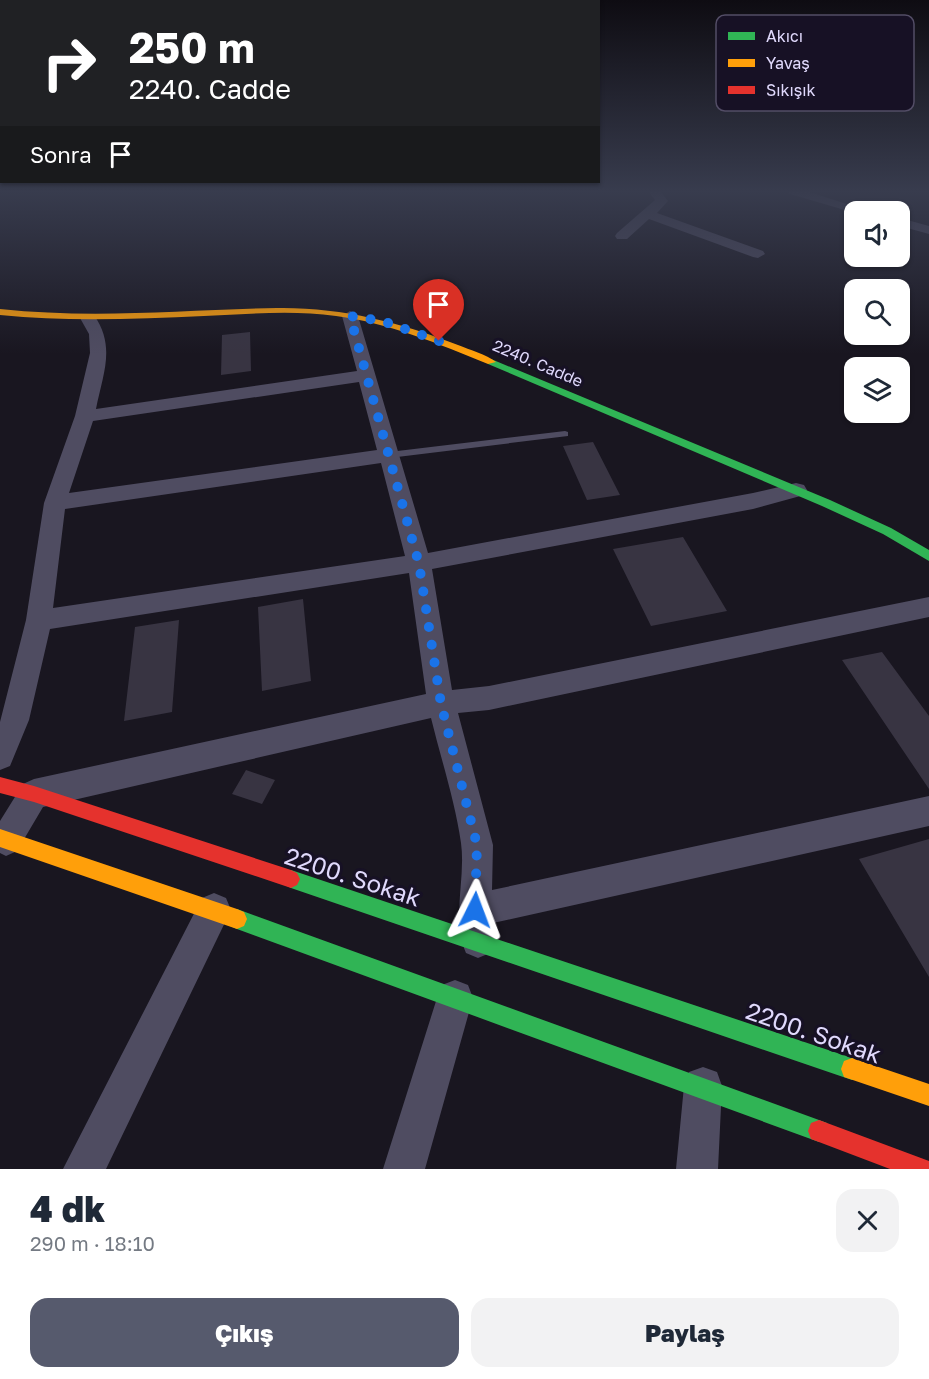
<!DOCTYPE html>
<html lang="tr">
<meta charset="utf-8">
<style>
body{margin:0;font-family:"Golos Text",sans-serif;background:#f2f2f3;color:#1f2937;height:100vh;display:flex;flex-direction:column;font-size:22px;white-space:nowrap}
*{box-sizing:border-box;margin:0}
p{font-size:20px;color:#747a83}
.icon{flex:none;width:33px;height:33px;fill:none;stroke:currentColor;stroke-width:2;stroke-linecap:round;stroke-linejoin:round}
.map{position:relative;height:1169px;overflow:hidden}
.drawer{display:flex;flex-direction:column;background:#fff;flex:1}
.drawer>*{flex:none}
.guide{position:absolute;left:0px;top:0px;width:600px;height:183px;box-shadow:0 2px 4px #0004;background:#202124;color:#fff;overflow:hidden}
.tools{position:absolute;left:844px;top:201px;display:grid;gap:12px}
.tools a{display:grid;place-items:center;width:66px;height:66px;border-radius:12px;background:#fff;box-shadow:0 2px 4px #0004;font-size:30px}
.pin{position:absolute;display:grid;place-items:center;width:51px;height:51px;color:#fff;margin:-62px -26px;border-radius:50% 50% 50% 0;rotate:-45deg;box-shadow:0 0 6px #0007}
.pin .icon{rotate:45deg}
.me{position:absolute;width:66px;margin:-33px;rotate:3deg;stroke-linejoin:round;filter:drop-shadow(0 0 4px #0008)}
.turn{display:flex;align-items:center;gap:21px;height:126px;padding:0 30px;font-size:27px}
.turn .icon{width:78px;height:78px;stroke-width:2.5}
.turn b{display:block;font-size:42px;line-height:51px}
.then{display:flex;align-items:center;height:57px;padding:0 30px;background:#0003;gap:12px;font-size:22px}
.round{display:grid;place-items:center;flex:none;width:63px;height:63px;border-radius:18px;background:#f2f2f3}
.headline{display:flex;align-items:center;justify-content:space-between;height:102px;padding:0 30px}
h1{font-size:36px;font-weight:800;line-height:45px}
.primary-button{display:flex;gap:12px;margin-top:auto;padding:12px 30px}
.primary-button a{flex:1;height:69px;border-radius:18px;background:#565a6d;color:#fff;font-size:24px;font-weight:800;line-height:69px;text-align:center}
.primary-button a+a{background:#f2f2f3;color:#1f2937}
.map>svg:first-child{display:block}
.building{fill:#383442}
.lines{fill:none;stroke-linecap:round;stroke-linejoin:round}
.lane{fill:#4f4c61;fill-rule:evenodd}
.street{fill:#4f4c61;fill-rule:evenodd}
.fast{fill:#30b455;fill-rule:evenodd}
.slow{fill:#ff9f0a;fill-rule:evenodd}
.jam{fill:#e5322d;fill-rule:evenodd}
.route{stroke:#1a73e8;stroke-width:10;stroke-dasharray:0 18}
.labels{text-anchor:middle;dominant-baseline:central;stroke-width:6;stroke-linejoin:round;paint-order:stroke}
.far-street-label{font-size:16px;fill:#e0d9fc;stroke:#171125}
.near-street-label{font-size:24px;fill:#e0d9fc;stroke:#171125}
.key{fill:#171125;stroke:#534d66;stroke-width:1.5}
.key-label{font-size:16px;fill:#e0d9fc}
</style>
<div class="map">
<svg width="929" height="1169" viewBox="0 0 929 1169">
<rect width="100%" height="100%" fill="#191620"/>
<!-- building -->
<path class="building" d="M250,332l1,39 -30,4 1,-40z
M593,442l27,53 -33,5 -24,-54z
M683,537l44,74 -76,15 -38,-77z
M303,599l8,82 -49,10 -4,-84z
M179,620l-7,92 -48,9 11,-94z
M882,652l47,64v73l-87,-129z
M246,770l29,10 -13,24 -30,-10z
M929,839v138l-70,-118z"/>
<g class="lines">
<!-- lane -->
<path class="lane" d="M565,431l3,1v4l-179,22 -5,-3 5,-3z"/>
<!-- street -->
<path class="street" d="M648,191h12l8,10 -11,12 106,38 2,3 -7,4 -5,-1 -104,-38 -22,20h-10l-2,-3 2,-3 38,-33z
M788,191h18l66,21 -17,1 -65,-19z
M900,218l29,8v8l-29,-8z
M350,311l8,5 70,237 325,-60 43,-10 8,2 3,5 -3,5 -51,14 -321,60 20,121 37,-4 440,-89v20l-440,93 -31,3 35,132 -1,45 437,-94v30l-436,97 2,18 -5,12 -12,5 -12,-5c-15,-36 0,-73 -5,-110 -6,-42 -20,-84 -30,-125l-388,89 -26,44 -11,5 -6,-3v-32l23,-37 11,-5 392,-85 -17,-121 -359,56 -21,91 -19,46 -10,4v-48l26,-102 18,-117 31,-87 15,-63 -1,-19 -9,-16 2,-3h12c22,32 9,58 2,94l261,-38 -15,-55zM359,382l18,68 -308,43 24,-72zM381,463l24,93 -352,52 12,-99z
M214,893l12,5 5,12 -125,259h-43l139,-271z
M455,980l13,5 5,13 -48,171h-42l54,-171 5,-13z
M703,1067l14,5 5,14 -4,83h-42l8,-83 5,-14z"/>
<!-- fast -->
<path class="fast" d="M491,359l339,141 61,28 38,22v11l-46,-27 -61,-28 -334,-142v-4z
M291,870l561,188 8,3 3,8 -3,8 -8,3 -561,-192 -6,-3 -3,-6 3,-6z
M237,909l582,211 8,3 3,8 -3,8 -8,3 -582,-213 -7,-3 -3,-7 3,-7z"/>
<!-- slow -->
<path class="slow" d="M277,308c63,-1 122,14 181,37 12,5 28,9 38,17l-8,2c-49,-20 -99,-41 -152,-48 -43,-6 -88,-2 -132,0 -68,3 -136,6 -204,-1v-6c93,10 184,1 277,-1z
M0,829l237,80 7,3 3,7 -3,7 -7,3 -237,-82z
M852,1058l77,26v22l-85,-29 -3,-8 3,-8z"/>
<!-- jam -->
<path class="jam" d="M0,777l34,9 257,84 6,3 3,6 -3,6 -6,3 -257,-86 -34,-9z
M819,1120l110,41v8h-39l-79,-30 -3,-8 3,-8z"/>
</g>
<!-- sky -->
<linearGradient id="sky" x2="0" y2="1"><stop stop-color="#0e0c12"/><stop offset="0.54" stop-color="#383c4e"/><stop offset="1" stop-color="#383c4e" stop-opacity="0"/></linearGradient>
<rect width="929" height="354" fill="url(#sky)"/>
<g class="lines">
<!-- route -->
<path class="route" d="M439,341l-57,-20 -32,-5 69,248 22,140 36,141 -2,65"/>
</g>
<g class="labels">
<!-- far-street labels -->
<g class="far-street-label">
<text transform="translate(538 363) rotate(23)">2240. Cadde</text>
</g>
<!-- near-street labels -->
<g class="near-street-label">
<text transform="translate(353 876) rotate(18)">2200. Sokak</text>
<text transform="translate(814 1032) rotate(19)">2200. Sokak</text>
</g>
</g>
<!-- legend -->
<rect x="716" y="15" width="198" height="96" rx="9" class="key"/>
<rect x="728" y="32" width="27" height="8" fill="#30b455"/>
<rect x="728" y="59" width="27" height="8" fill="#ff9f0a"/>
<rect x="728" y="86" width="27" height="8" fill="#e5322d"/>
<g class="key-label">
<text x="766" y="42">Akıcı</text>
<text x="766" y="69">Yavaş</text>
<text x="766" y="96">Sıkışık</text>
</g>
</svg>
<div class="tools">
<a><svg class="icon" aria-label="sound" viewBox="0 0 24 24"><path d="M4 9h4l5-4v14l-5-4H4zM17 9q2 3 0 6"/></svg></a>
<a><svg class="icon" aria-label="search" viewBox="0 0 24 24"><circle cx="10" cy="10" r="6"/><path d="M15 15l6 6"/></svg></a>
<a><svg class="icon" aria-label="layers" viewBox="0 0 24 24"><path d="M12 4l9 5-9 5-9-5zM3 14l9 5 9-5"/></svg></a>
</div>
<div class="pin" style="left:439px;top:341px;background:#d93025"><svg class="icon" aria-label="arrive" viewBox="0 0 24 24"><path d="M6 21V4h12l-3 4 3 4H6"/></svg></div>
<svg class="me" style="left:475px;top:910px" viewBox="-20 -20 40 40"><path d="M0-17L14 15 0 8-14 15z" fill="#1a73e8" stroke="#fff" stroke-width="4"/></svg>
<div class="guide">
<div class="turn"><svg class="icon" aria-label="right" viewBox="0 0 24 24"><path d="M7 20v-9h11M14 6l5 5-5 5"/></svg><div><b>250 m</b>2240. Cadde</div></div>
<div class="then">Sonra<svg class="icon" aria-label="arrive" viewBox="0 0 24 24"><path d="M6 21V4h12l-3 4 3 4H6"/></svg></div>
</div>
</div>
<section class="drawer">
<div class="headline"><div><h1>4 dk</h1><p>290 m · 18:10</p></div><a class="round"><svg class="icon" aria-label="close" viewBox="0 0 24 24"><path d="M6 6l12 12M18 6L6 18"/></svg></a></div>
<div class="primary-button"><a>Çıkış</a><a>Paylaş</a></div>
</section>
